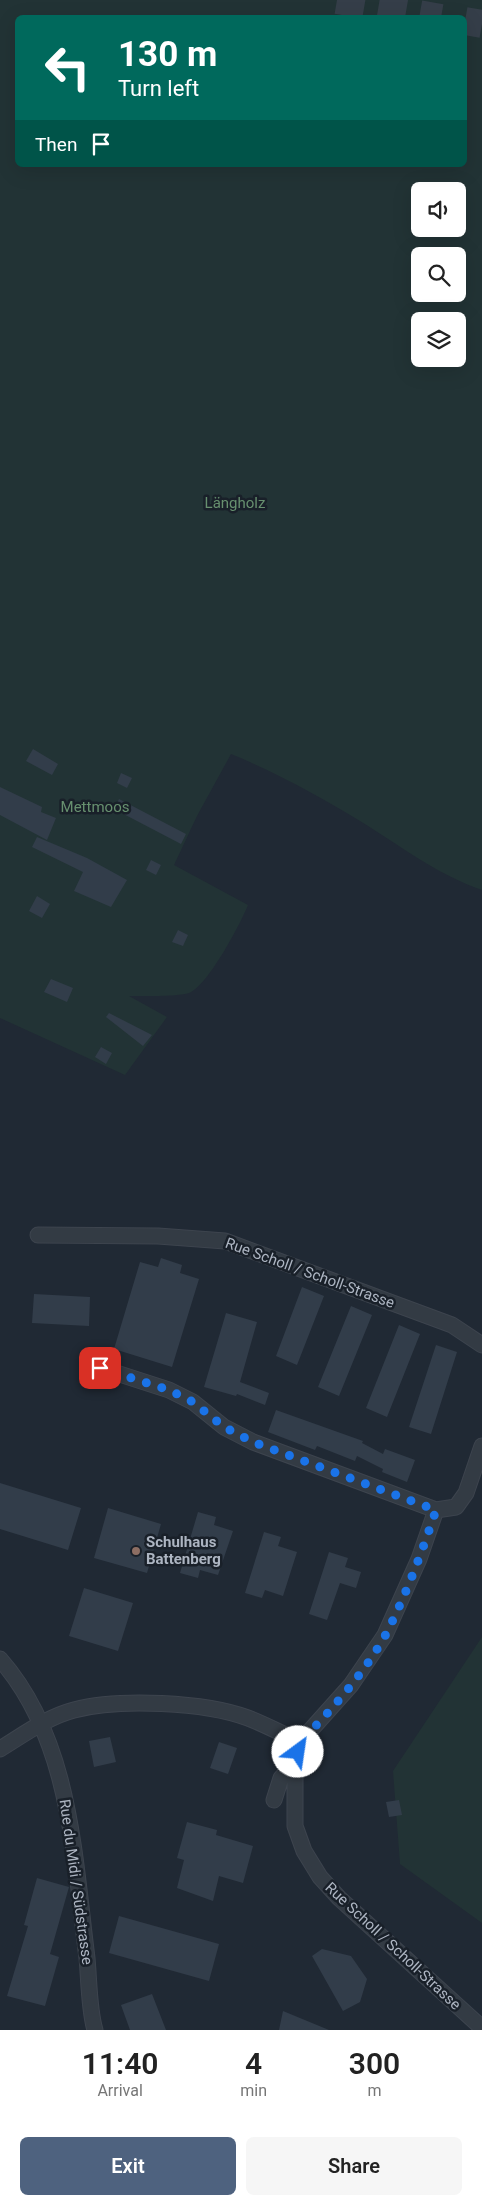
<!DOCTYPE html>
<meta charset="utf-8">
<style>
body{margin:0;font-family:Roboto,sans-serif;background:#f6f6f6;color:#222;height:100vh;display:flex;flex-direction:column;font-size:19px;white-space:nowrap}
*{box-sizing:border-box;margin:0}
p{font-size:16px;color:#767676}
.icon{flex:none;width:28px;height:28px;fill:none;stroke:currentColor;stroke-width:2;stroke-linecap:round;stroke-linejoin:round}
.map{position:relative;height:2030px;overflow:hidden}
.details{display:flex;flex-direction:column;background:#fff;flex:1}
.details>*{flex:none}
.guide{position:absolute;left:15px;top:15px;width:452px;height:152px;border-radius:8px;box-shadow:0 5px 20px #0002;background:#00695c;color:#fff;overflow:hidden}
.controls{position:absolute;left:411px;top:182px;display:grid;gap:10px}
.controls a{display:grid;place-items:center;width:55px;height:55px;border-radius:8px;background:#fff;box-shadow:0 5px 20px #0002;font-size:25px}
.pin{position:absolute;display:grid;place-items:center;width:42px;height:42px;color:#fff;margin:-21px;border-radius:10px;box-shadow:0 2px 8px #0006}
.me{position:absolute;width:55px;margin:-28px;rotate:31deg;stroke-linejoin:round;filter:drop-shadow(0 0 4px #0008)}
.turn{display:flex;align-items:center;gap:18px;height:105px;padding:0 20px;font-size:22px}
.turn .icon{width:65px;height:65px;stroke-width:2.5}
.turn b{display:block;font-size:35px;line-height:42px}
.then{display:flex;align-items:center;height:48px;padding:0 20px;background:#0003;gap:10px;font-size:19px}
.eta{display:flex;justify-content:space-evenly;align-items:center;height:85px;text-align:center}
.eta b{font-size:30px;font-weight:600;line-height:35px}
.primary-button{display:flex;gap:10px;margin-top:auto;padding:10px 20px}
.primary-button a{flex:1;height:58px;border-radius:8px;background:#4e627f;color:#fff;font-size:20px;font-weight:600;line-height:58px;text-align:center}
.primary-button a+a{background:#f6f6f6;color:#222}
.map>svg:first-child{display:block}
.green{fill:#223335;fill-rule:evenodd}
.building{fill:#323d4a}
.lines{fill:none;stroke-linecap:round;stroke-linejoin:round}
.highway-tunnel{stroke:#353e49;stroke-width:28;stroke-dasharray:28 14;stroke-linecap:butt}
.street-casing{stroke:#3d444e;stroke-width:17}
.street{stroke:#333b44;stroke-width:15}
.route{stroke:#1a73e8;stroke-width:9;stroke-dasharray:0 16.2}
.education-dot{fill:#8d6e63;stroke:#192029;stroke-width:2}
.labels{text-anchor:middle;dominant-baseline:central;stroke-width:5;stroke-linejoin:round;paint-order:stroke}
.park-label{font-size:15px;fill:#67906f;stroke:#192029}
.street-label{font-size:15px;fill:#adb5c2;stroke:#192029}
.poi-label{font-size:15px;font-weight:bold;fill:#adb5c2;stroke:#192029;text-anchor:start}
</style>
<div class="map">
<svg width="482" height="2030" viewBox="0 0 482 2030">
<rect width="100%" height="100%" fill="#202934"/>
<!-- green -->
<path class="green" d="M0,0h482v890c-44,-15 -83,-45 -122,-69 -41,-25 -85,-49 -129,-67l-34,62 -23,49 74,40c-8,20 -39,78 -57,87 -8,5 -50,4 -62,4l38,21 -42,58 -125,-57zM18,18h447v147h-447zM420,191h38v38h-38zM420,256h38v38h-38zM420,321h38v38h-38z
M482,1637v286l-82,-59 -7,-93z"/>
<!-- building -->
<path class="building" d="M33,749l25,15 -6,11 -26,-14z
M121,773l11,5 -5,10 -10,-5z
M0,787l42,20 -1,5 15,6 -9,22 -47,-25z
M119,799l67,35 -5,10 -67,-35z
M37,837l50,21 40,22 -16,27 -37,-16 9,-19 -51,-25z
M151,860l10,5 -5,10 -10,-5z
M37,896l13,8 -8,14 -13,-7z
M178,930l10,5 -5,11 -11,-4z
M51,979l22,9 -6,14 -23,-10z
M109,1013l43,22 -9,11 -37,-29z
M101,1047l11,6 -6,11 -11,-7z
M161,1258l21,7 -2,8 19,6 -27,88 -58,-18 26,-87 18,5z
M302,1287l22,9 -27,69 -21,-9z
M34,1294l56,3 -1,29 -57,-3z
M351,1306l21,9 -33,81 -21,-9z
M226,1313l31,9 -17,60 29,11 -4,12 -28,-11 -1,2 -32,-9z
M399,1325l21,9 -33,83 -21,-9z
M436,1345l21,7 -26,82 -22,-7z
M276,1410l87,31 -1,2 21,11 2,-5 30,11 -8,22 -25,-10 1,-3 -26,-13 -2,5 -38,-15 -2,4 -47,-18z
M0,1483l81,25 -13,42 -68,-21z
M108,1508l53,16 -14,49 -53,-15z
M198,1512l18,5 -2,8 19,6 -15,44 -18,-5 -2,8 -18,-5z
M264,1532l17,5 -3,9 19,6 -14,44 -18,-6 -3,8 -17,-5z
M329,1552l19,6 -3,9 16,5 -5,16 -16,-5 -13,37 -18,-6z
M84,1588l49,15 -15,48 -49,-15z
M110,1737l6,25 -22,5 -5,-26z
M219,1742l18,6 -9,26 -18,-6z
M399,1800l3,15 -13,2 -3,-15z
M187,1822l30,8 -1,5 37,11 -10,37 -24,-7 -6,25 -36,-13 7,-28 -7,-2z
M37,1878l32,9 -19,67 9,3 -14,49 -38,-10 21,-70 -4,-1z
M119,1916l100,28 -10,37 -100,-28z
M322,1949l29,7 16,23 -7,23 -17,9 -31,-55z
M152,1994l14,36h-36l-9,-25z
M283,2011l46,19h-50z"/>
<g class="lines">
<!-- highway-tunnel -->
<path class="highway-tunnel" d="M337,0l104,18
M465,21l17,3"/>
<defs>
<path id="street" d="M38,1235l120,1 67,5 227,84 30,20
M101,1368l68,22 24,12 31,25 29,15 183,68
M482,1446l-16,47 -10,14 -20,3 -17,49 -34,76 -34,50 -51,57 -5,21v63l9,25 16,26 19,21 143,130
M0,1659c71,81 74,198 87,299 2,21 2,53 8,72
M0,1749c23,-14 47,-32 74,-39 45,-12 131,-8 174,8 18,7 35,16 52,24
M274,1800l7,-22 14,-15"/>
</defs>
<!-- street casing -->
<use href="#street" class="street-casing"/>
<!-- street -->
<use href="#street" class="street"/>
</g>
<g class="lines">
<!-- route -->
<path class="route" d="M100,1368l69,22 24,12 31,25 29,15 183,68c-14,42 -30,85 -50,124 -20,37 -56,78 -86,108l-2,10"/>
</g>
<!-- markers -->
<circle class="education-dot" cx="136" cy="1551" r="5"/>
<g class="labels">
<!-- park labels -->
<g class="park-label">
<text x="235" y="503">Längholz</text>
<text x="95" y="807">Mettmoos</text>
</g>
<!-- street labels -->
<g class="street-label">
<text transform="translate(310 1273) rotate(20)">Rue Scholl / Scholl-Strasse</text>
<text transform="translate(76 1882) rotate(82)">Rue du Midi / Südstrasse</text>
<text transform="translate(393 1946) rotate(43)">Rue Scholl / Scholl-Strasse</text>
</g>
<!-- poi labels -->
<g class="poi-label">
<text x="146" y="1542">Schulhaus<tspan x="146" dy="17">Battenberg</tspan></text>
</g>
</g>
</svg>
<div class="controls">
<a><svg class="icon" aria-label="sound" viewBox="0 0 24 24"><path d="M4 9h4l5-4v14l-5-4H4zM17 9q2 3 0 6"/></svg></a>
<a><svg class="icon" aria-label="search" viewBox="0 0 24 24"><circle cx="10" cy="10" r="6"/><path d="M15 15l6 6"/></svg></a>
<a><svg class="icon" aria-label="layers" viewBox="0 0 24 24"><path d="M12 4l9 5-9 5-9-5zM3 14l9 5 9-5"/></svg></a>
</div>
<div class="pin" style="left:100px;top:1368px;background:#d93025"><svg class="icon" aria-label="arrive" viewBox="0 0 24 24"><path d="M6 21V4h12l-3 4 3 4H6"/></svg></div>
<svg class="me" style="left:298px;top:1752px" viewBox="-20 -20 40 40"><circle r="19" fill="#fff"/><path d="M0-13L10 11 0 6-10 11z" fill="#1a73e8"/></svg>
<div class="guide">
<div class="turn"><svg class="icon" aria-label="left" viewBox="0 0 24 24"><path d="M17 20v-9H6M10 6l-5 5 5 5"/></svg><div><b>130 m</b>Turn left</div></div>
<div class="then">Then<svg class="icon" aria-label="arrive" viewBox="0 0 24 24"><path d="M6 21V4h12l-3 4 3 4H6"/></svg></div>
</div>
</div>
<section class="details">
<div class="eta">
<div><b>11:40</b><p>Arrival</p></div>
<div><b>4</b><p>min</p></div>
<div><b>300</b><p>m</p></div>
</div>
<div class="primary-button"><a>Exit</a><a>Share</a></div>
</section>
